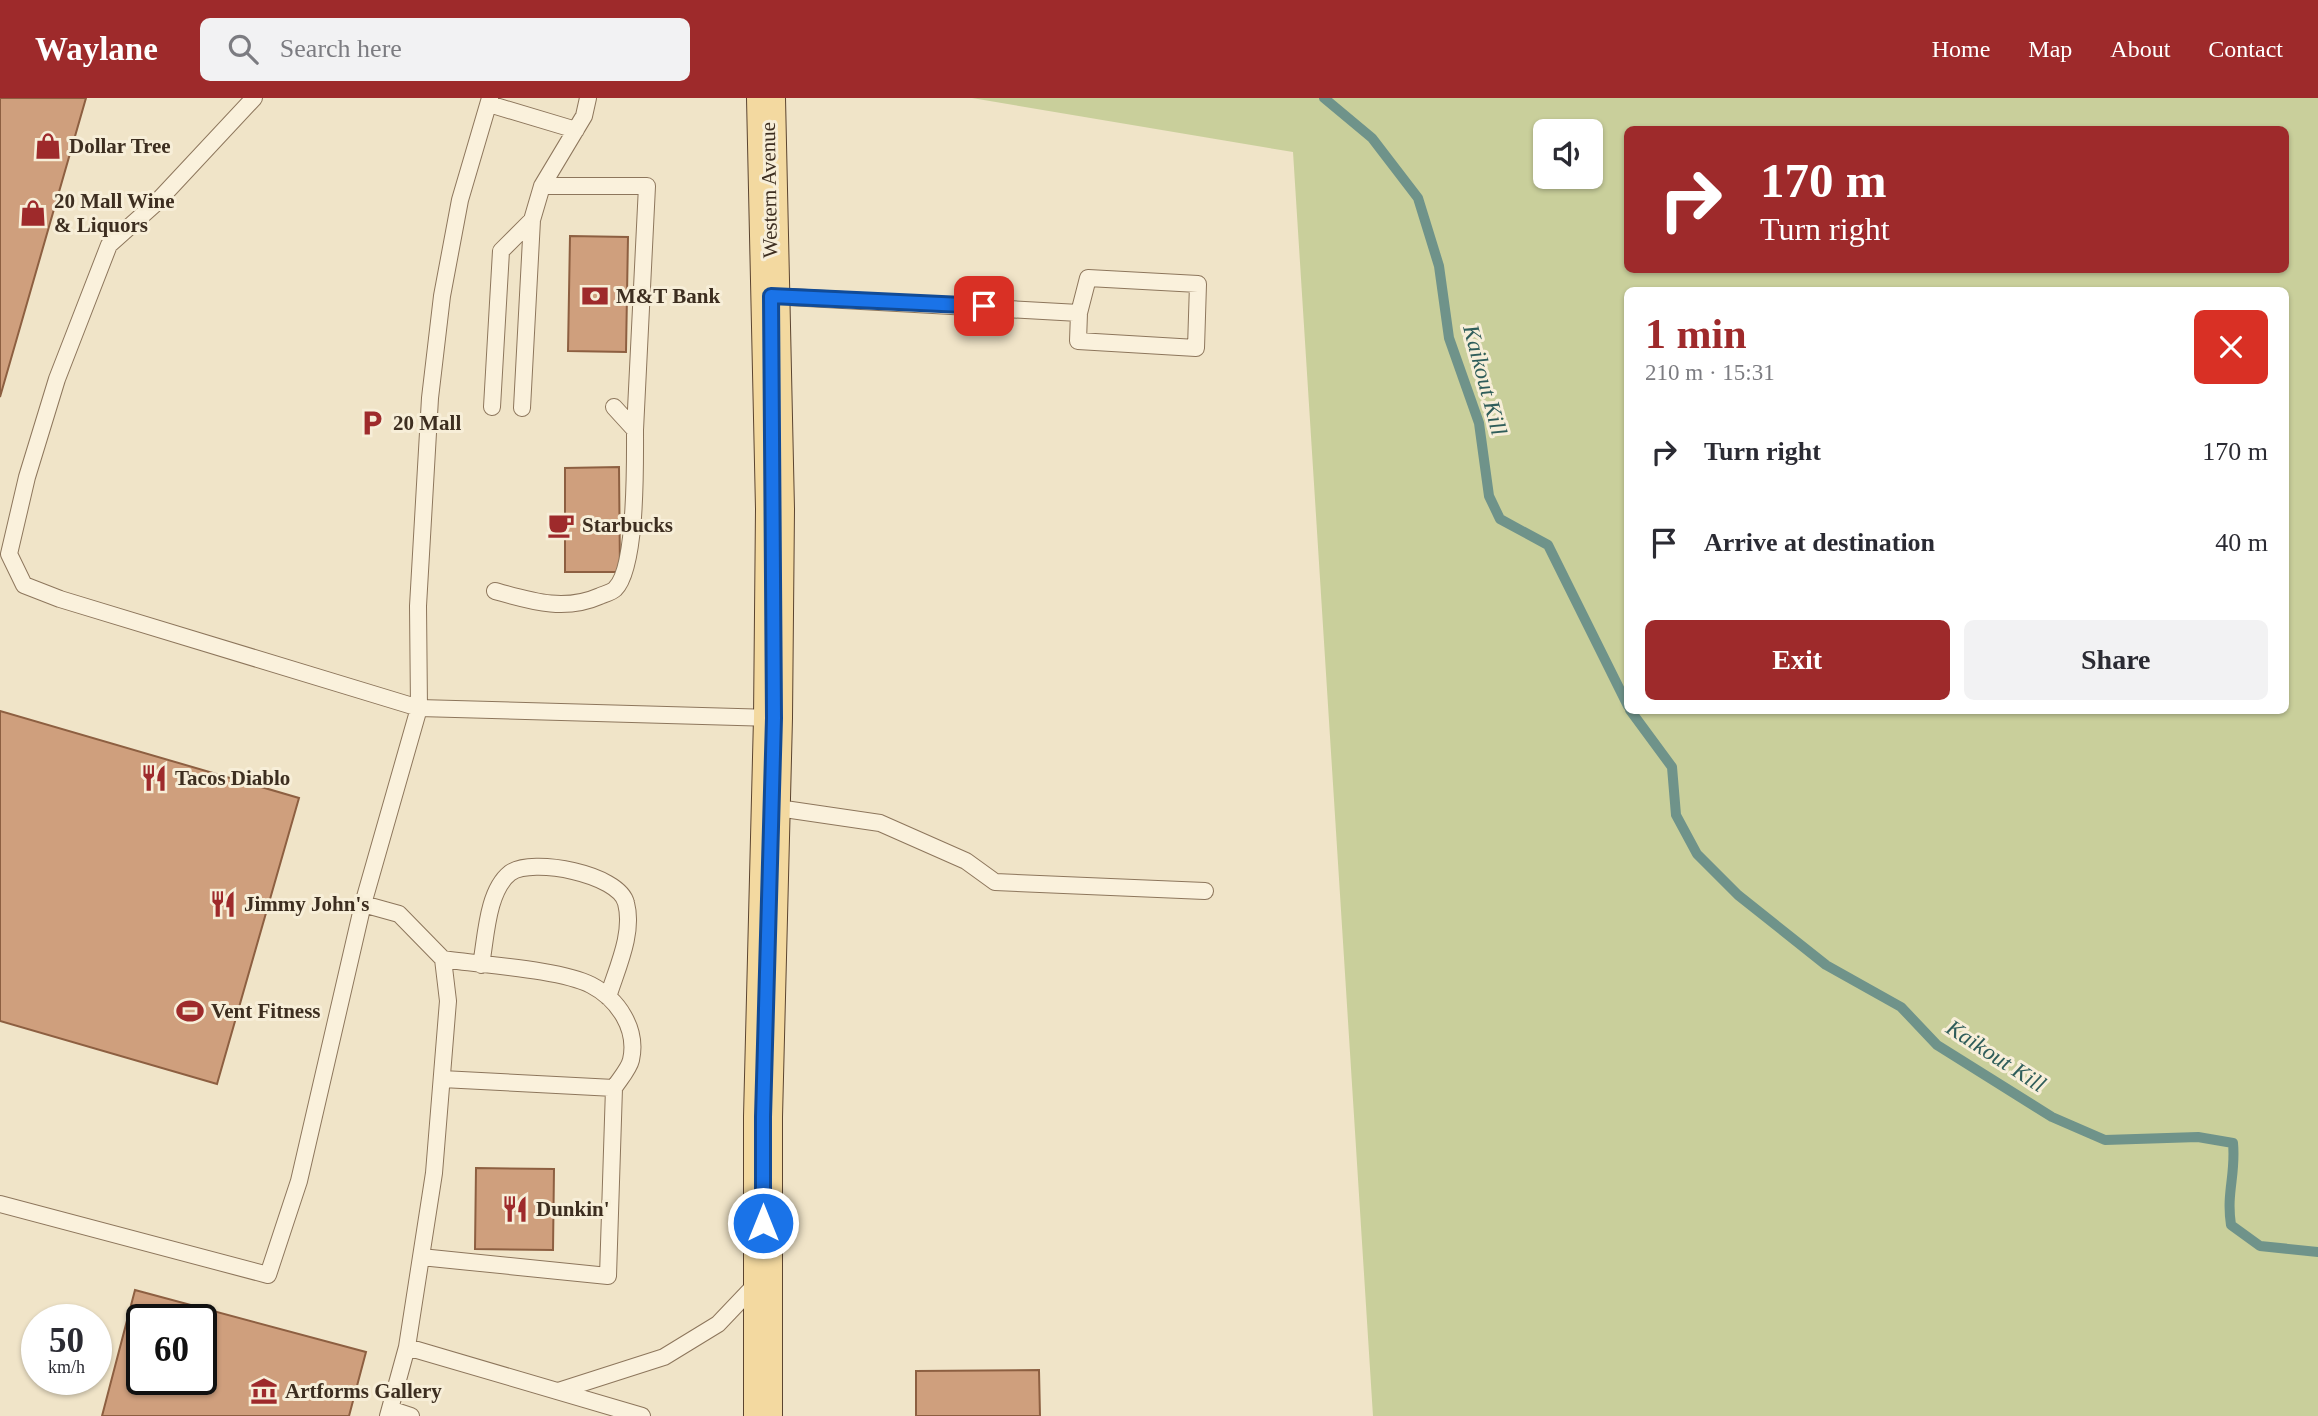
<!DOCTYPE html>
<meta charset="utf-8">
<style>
body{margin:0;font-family:Georgia,serif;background:#f2f2f3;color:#2b2b33;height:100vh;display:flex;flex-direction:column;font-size:26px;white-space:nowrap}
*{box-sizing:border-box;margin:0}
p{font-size:23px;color:#7c7c81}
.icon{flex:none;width:38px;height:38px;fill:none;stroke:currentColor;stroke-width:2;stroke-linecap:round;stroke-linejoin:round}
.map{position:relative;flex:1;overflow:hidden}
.sheet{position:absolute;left:1624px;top:189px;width:665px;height:427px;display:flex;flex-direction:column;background:#fff;border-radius:10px;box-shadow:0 2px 5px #0004}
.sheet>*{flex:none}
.top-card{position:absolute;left:1624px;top:28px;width:665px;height:147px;border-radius:10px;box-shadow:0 2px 5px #0004;background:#9e2a2b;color:#fff;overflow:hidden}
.fabs{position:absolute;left:1533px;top:21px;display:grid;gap:14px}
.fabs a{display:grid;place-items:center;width:70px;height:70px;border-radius:10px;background:#fff;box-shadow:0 2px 5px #0004;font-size:35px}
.speed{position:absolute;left:21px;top:1206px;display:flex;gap:14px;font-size:35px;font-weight:700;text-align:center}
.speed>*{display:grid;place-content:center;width:91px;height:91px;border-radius:50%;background:#fff;box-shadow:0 2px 5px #0004;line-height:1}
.speed small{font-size:18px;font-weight:400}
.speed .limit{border:4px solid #111;border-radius:10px;background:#fff;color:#111}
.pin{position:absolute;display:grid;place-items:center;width:60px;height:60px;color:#fff;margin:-30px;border-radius:14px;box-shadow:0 4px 10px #0006}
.me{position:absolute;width:77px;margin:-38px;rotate:0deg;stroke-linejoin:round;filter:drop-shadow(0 0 5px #0008)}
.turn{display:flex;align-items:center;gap:24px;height:147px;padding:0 21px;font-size:32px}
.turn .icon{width:91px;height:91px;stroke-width:2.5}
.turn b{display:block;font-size:49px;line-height:60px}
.round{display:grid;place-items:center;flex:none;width:74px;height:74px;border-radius:10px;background:#f2f2f3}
.overview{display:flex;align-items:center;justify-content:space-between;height:119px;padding:0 21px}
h1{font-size:42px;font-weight:700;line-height:52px;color:#9e2a2b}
.primary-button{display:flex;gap:14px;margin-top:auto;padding:14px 21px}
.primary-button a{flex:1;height:80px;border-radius:10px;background:#9e2a2b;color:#fff;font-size:28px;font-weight:700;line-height:80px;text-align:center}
.primary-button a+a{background:#f2f2f3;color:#2b2b33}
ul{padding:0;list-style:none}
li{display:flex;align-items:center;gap:21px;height:91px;padding:0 21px}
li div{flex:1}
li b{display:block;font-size:26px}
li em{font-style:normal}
header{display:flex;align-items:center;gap:42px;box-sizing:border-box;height:98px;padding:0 35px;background:#9e2a2b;color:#fff}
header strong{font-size:33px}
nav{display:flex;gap:38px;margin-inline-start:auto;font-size:24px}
.search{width:490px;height:63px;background:#f2f2f3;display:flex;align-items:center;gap:18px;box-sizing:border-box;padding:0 24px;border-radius:10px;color:#7c7c81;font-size:26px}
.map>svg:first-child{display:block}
.green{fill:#c9cf9b;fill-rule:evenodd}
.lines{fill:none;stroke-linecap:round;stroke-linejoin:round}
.stream{stroke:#6f938a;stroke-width:10}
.building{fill:#cf9f7d;stroke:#8d5f41;stroke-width:2;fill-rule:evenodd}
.service-casing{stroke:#8d765c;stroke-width:18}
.primary-casing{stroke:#5b4430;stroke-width:40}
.service{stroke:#faf1dc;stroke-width:16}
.primary{stroke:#f3d9a0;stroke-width:38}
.route-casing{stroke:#114b97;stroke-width:18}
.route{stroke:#1a73e8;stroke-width:12}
.labels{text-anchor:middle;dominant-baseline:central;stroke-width:6;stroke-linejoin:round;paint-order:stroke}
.poi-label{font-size:21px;font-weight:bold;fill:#3d2e20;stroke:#f7eed8;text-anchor:start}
.street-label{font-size:21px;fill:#3d2e20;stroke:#f7eed8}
.water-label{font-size:23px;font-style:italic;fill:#2f5d5a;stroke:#f7eed8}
</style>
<header>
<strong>Waylane</strong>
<div class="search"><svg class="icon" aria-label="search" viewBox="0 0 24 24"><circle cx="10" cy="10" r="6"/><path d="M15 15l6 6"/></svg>Search here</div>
<nav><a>Home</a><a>Map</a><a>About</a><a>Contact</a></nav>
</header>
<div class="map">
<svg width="2318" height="1318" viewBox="0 0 2318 1318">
<rect width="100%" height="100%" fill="#f0e4c8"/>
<!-- green -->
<path class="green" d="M972,0h1346v1318h-945l-80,-1264zM1628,32h658v140h-658zM1545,33h46v46h-46zM1628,192h658v420h-658z"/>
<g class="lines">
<!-- stream -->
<path class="stream" d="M1324,0l48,40 46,60 21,68 10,72 30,85 10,73 11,23 48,26 80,161
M1630,612l42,57 4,48 21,39 41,41 88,70 75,42 36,38 115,72 53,23 93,-3 35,6c3,32 -7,49 -2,82l29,21 58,6"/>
</g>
<!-- building -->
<path class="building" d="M0,0h86l-86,299z
M570,138l58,1 -2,115 -58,-1z
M619,369l1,105h-55v-104z
M0,613l299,87 -82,286 -217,-63z
M476,1070l78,1 -1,81 -78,-1z
M135,1192l231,62 -17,64h-247zM142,1222h59v59h-59z
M1039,1272l1,46h-124v-45z"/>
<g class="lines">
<defs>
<path id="service" d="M254,0l-98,105 -47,42 -52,134 -30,98 -18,77 15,31 36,14 359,109 354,10
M489,6l87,26
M542,88h105l-12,244
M771,198l308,17 -1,28 118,7 2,-64 -110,-6 -9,35
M492,309l9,-156 31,-31 10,-34 42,-70 4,-18
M522,310l10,-188
M495,493c36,10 69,21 105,5 5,-2 12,-4 15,-7 22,-21 20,-127 20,-159l-21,-23
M771,709l109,16 86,38 29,21 210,9
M363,806l36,10 44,45 5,42 -14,172 -27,174 -19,69
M443,861c38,6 116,10 148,26 27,14 47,44 40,75 -2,9 -12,20 -17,28
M481,867c5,-27 6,-74 29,-92 22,-16 109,1 116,30 8,30 -9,65 -18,94
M0,1106l268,71 31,-94 64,-277 56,-196 -1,-102 12,-208 12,-102 18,-96 30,-102
M421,1159l187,19 6,-188 -172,-9
M407,1249l235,69
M558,1293l106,-34 54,-33 39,-41
M390,1311l21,7"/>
<path id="primary" d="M763,1318v-299l10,-399 2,-209 -9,-411"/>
</defs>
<!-- service casing -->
<use href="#service" class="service-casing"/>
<!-- primary casing -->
<use href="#primary" class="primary-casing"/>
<!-- service -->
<use href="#service" class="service"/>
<!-- primary -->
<use href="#primary" class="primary"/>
</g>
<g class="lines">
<defs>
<path id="route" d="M763,1125v-106l11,-399 -3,-422 213,10"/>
</defs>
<!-- route casing -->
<use href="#route" class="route-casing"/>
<!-- route -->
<use href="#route" class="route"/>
</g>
<!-- icons -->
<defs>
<symbol id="shop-bare" viewBox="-9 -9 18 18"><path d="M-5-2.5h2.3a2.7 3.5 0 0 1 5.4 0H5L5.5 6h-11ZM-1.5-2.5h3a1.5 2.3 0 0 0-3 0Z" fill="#9e2a2b" stroke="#f7eed8" stroke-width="2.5" paint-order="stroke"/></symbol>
<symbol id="bank-bare" viewBox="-9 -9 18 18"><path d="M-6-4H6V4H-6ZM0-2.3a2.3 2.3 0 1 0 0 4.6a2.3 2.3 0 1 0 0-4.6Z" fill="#9e2a2b" stroke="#f7eed8" stroke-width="2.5" paint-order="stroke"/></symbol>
<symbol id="parking-bare" viewBox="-9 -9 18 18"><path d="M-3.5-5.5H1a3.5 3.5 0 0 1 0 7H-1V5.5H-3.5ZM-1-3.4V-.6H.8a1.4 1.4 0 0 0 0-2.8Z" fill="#9e2a2b" stroke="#f7eed8" stroke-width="2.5" paint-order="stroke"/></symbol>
<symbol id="cafe-bare" viewBox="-9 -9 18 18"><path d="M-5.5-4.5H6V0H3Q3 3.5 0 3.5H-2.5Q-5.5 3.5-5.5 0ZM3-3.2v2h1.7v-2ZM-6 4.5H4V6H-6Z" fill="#9e2a2b" stroke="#f7eed8" stroke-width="2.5" paint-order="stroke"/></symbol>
<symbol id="restaurant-bare" viewBox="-9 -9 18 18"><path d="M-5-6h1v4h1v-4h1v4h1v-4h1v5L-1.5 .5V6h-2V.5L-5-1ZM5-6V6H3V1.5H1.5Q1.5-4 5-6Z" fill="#9e2a2b" stroke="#f7eed8" stroke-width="2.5" paint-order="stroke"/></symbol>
<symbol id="stadium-bare" viewBox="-9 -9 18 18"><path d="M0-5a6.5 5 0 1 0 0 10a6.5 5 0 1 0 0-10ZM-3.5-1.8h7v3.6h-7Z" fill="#9e2a2b" stroke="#f7eed8" stroke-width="2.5" paint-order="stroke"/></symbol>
<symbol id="museum-bare" viewBox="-9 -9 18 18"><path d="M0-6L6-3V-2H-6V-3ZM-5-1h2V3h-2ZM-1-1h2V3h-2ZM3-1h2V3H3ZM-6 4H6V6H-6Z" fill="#9e2a2b" stroke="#f7eed8" stroke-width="2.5" paint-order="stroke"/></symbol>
</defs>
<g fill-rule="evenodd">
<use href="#shop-bare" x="29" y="29" width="38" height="38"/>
<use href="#shop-bare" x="14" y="96" width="38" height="38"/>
<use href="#bank-bare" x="576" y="179" width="38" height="38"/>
<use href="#parking-bare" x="353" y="306" width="38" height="38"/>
<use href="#cafe-bare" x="542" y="408" width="38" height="38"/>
<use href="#restaurant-bare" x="135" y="661" width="38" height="38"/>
<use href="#restaurant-bare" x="204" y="787" width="38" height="38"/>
<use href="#stadium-bare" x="171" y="894" width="38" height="38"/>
<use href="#restaurant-bare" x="496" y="1092" width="38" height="38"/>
<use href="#museum-bare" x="245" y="1274" width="38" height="38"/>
</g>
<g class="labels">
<!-- poi labels -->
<g class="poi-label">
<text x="69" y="48">Dollar Tree</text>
<text x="54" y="103">20 Mall Wine<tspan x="54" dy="24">&amp; Liquors</tspan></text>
<text x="616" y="198">M&amp;T Bank</text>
<text x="393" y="325">20 Mall</text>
<text x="582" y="427">Starbucks</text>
<text x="175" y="680">Tacos Diablo</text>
<text x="244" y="806">Jimmy John's</text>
<text x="211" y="913">Vent Fitness</text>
<text x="536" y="1111">Dunkin'</text>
<text x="285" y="1293">Artforms Gallery</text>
</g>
<!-- street labels -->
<g class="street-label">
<text transform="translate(769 92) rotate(-91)">Western Avenue</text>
</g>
<!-- water labels -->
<g class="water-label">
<text transform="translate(1485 282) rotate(75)">Kaikout Kill</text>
<text transform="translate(1996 958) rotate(33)">Kaikout Kill</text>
</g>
</g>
</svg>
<div class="fabs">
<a><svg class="icon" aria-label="sound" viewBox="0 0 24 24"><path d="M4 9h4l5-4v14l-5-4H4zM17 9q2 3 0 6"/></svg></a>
</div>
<div class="speed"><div>50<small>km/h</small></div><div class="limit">60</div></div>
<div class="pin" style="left:984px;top:208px;background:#d93025"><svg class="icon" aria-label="arrive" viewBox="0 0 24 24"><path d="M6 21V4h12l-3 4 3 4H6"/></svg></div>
<svg class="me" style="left:763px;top:1125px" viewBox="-20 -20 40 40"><circle r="17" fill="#1a73e8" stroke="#fff" stroke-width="3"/><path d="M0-11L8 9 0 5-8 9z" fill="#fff"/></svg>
<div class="top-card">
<div class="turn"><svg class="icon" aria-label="right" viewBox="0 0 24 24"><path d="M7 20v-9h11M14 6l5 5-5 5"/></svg><div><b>170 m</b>Turn right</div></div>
</div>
<section class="sheet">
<div class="overview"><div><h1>1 min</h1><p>210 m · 15:31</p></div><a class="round" style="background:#d93025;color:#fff"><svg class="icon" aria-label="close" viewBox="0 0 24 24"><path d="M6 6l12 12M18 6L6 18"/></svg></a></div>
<ul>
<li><svg class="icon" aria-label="right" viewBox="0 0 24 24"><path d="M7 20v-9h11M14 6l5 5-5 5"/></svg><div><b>Turn right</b></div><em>170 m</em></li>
<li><svg class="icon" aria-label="arrive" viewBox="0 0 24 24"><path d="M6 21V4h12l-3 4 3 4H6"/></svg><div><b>Arrive at destination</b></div><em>40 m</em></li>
</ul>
<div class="primary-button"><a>Exit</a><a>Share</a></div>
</section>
</div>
